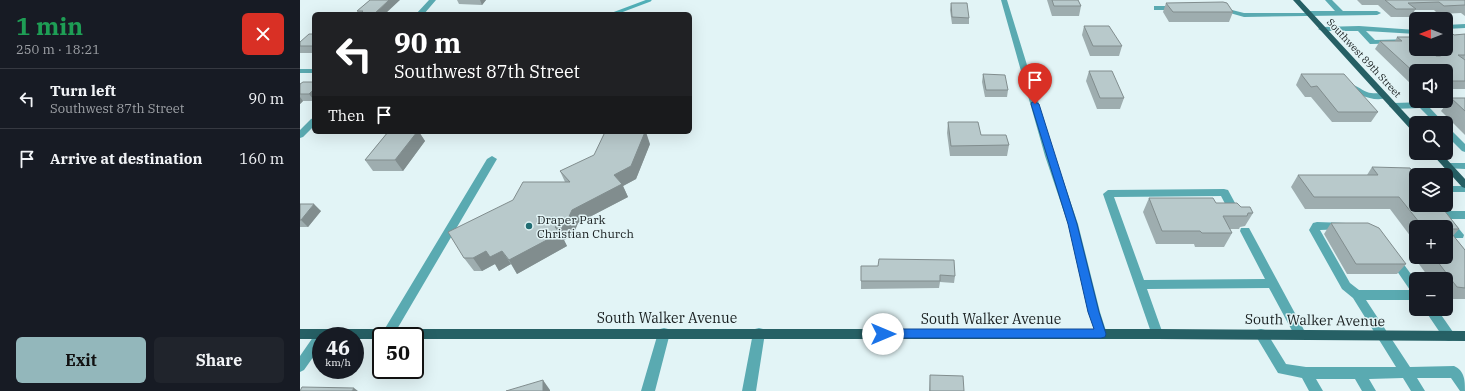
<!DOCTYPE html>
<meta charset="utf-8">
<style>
body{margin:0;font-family:"IBM Plex Serif",serif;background:#20242c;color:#f1f3f6;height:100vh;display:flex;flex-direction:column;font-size:15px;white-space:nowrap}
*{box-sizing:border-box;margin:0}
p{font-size:13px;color:#9ea1a6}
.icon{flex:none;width:22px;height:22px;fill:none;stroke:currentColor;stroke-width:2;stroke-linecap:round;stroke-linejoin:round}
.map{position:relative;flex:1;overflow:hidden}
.side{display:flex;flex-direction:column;background:#171b24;width:300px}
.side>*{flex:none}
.banner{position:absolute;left:12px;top:12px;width:380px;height:122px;border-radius:6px;box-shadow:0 4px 16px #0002;background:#202124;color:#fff;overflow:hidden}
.needle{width:26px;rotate:270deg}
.fabs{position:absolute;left:1109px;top:12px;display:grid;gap:8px}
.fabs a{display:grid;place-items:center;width:44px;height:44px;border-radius:6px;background:#171b24;box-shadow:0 4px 16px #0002;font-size:20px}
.speed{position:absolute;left:12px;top:327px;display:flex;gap:8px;font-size:20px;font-weight:700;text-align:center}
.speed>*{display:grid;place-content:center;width:52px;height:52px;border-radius:50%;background:#171b24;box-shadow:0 4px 16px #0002;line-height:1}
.speed small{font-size:10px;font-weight:400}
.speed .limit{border:2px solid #111;border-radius:6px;background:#fff;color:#111}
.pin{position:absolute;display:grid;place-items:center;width:34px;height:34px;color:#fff;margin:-41px -17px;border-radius:50% 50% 50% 0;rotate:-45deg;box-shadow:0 0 4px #0007}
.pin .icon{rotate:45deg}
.me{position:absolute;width:44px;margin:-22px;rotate:90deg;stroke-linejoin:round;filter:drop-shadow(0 0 3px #0008)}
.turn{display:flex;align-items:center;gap:14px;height:84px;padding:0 16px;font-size:18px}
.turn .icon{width:52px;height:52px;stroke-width:2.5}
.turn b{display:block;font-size:28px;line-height:34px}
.then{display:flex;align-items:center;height:38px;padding:0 16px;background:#0003;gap:8px;font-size:15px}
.round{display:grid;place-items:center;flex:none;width:42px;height:42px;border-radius:6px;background:#20242c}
.head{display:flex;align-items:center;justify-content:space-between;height:68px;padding:0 16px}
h1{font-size:24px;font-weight:700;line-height:30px;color:#1e9e55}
.cta{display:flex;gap:8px;margin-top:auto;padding:8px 16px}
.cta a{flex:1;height:46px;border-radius:6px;background:#93b7bb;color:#111;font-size:16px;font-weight:700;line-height:46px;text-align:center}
.cta a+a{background:#20242c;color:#f1f3f6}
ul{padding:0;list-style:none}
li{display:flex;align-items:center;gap:12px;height:60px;padding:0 16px;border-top:1px solid #363941}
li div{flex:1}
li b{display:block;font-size:15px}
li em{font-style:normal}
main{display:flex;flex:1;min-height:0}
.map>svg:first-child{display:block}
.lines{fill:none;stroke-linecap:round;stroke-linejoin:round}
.stream{stroke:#51b0b8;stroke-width:3}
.minor{fill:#5aaab1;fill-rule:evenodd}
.major{fill:#266065;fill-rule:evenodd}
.wall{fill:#9eadaf;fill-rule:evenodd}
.shaded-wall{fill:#818d8e}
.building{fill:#b8c9cb;stroke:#818d8e}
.route{fill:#1a73e8;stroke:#114b97}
.poi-dot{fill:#216d73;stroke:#e2f4f6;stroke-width:1.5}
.labels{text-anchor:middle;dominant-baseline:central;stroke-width:3;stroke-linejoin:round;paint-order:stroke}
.far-street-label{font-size:10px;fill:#1a2021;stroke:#e2f4f6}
.poi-label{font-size:12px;fill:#1a2021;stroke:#e2f4f6;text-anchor:start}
.near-street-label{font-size:14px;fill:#1a2021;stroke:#e2f4f6}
</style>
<main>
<section class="side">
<div class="head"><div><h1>1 min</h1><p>250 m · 18:21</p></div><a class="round" style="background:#d93025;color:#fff"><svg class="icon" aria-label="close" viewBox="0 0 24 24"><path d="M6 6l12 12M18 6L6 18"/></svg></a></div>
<ul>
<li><svg class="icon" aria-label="left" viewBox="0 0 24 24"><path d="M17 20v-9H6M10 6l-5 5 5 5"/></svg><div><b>Turn left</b><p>Southwest 87th Street</p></div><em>90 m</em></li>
<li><svg class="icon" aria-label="arrive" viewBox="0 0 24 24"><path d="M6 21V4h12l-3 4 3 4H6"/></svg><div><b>Arrive at destination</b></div><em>160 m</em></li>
</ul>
<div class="cta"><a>Exit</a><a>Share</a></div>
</section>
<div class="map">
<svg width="1165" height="391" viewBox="0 0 1165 391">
<rect width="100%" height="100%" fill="#e2f4f6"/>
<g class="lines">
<!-- stream -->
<path class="stream" d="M313,14l37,-14"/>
<!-- minor -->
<path class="minor" d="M129,0h7l-12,14h-8z
M701,0h6l48,156 23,68 22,88 7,22 -2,4 -4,1 -4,-1 -9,-26 -20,-88 -23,-68z
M1025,0h7l11,11h34l4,2 -4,2 -133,2 -28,-8 4,-2 24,6h61l3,-2h27z
M854,6h22l4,2 -4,2h-22z
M1165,24v4l-19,1v-4z
M1059,26l57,4v4l-50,-3 9,9 40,-1 1,8 -6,-4 -40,1 -12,-13h-36l-4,-2 4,-2z
M0,69h14v4h-14z
M1046,84c8,-1 14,5 21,8 7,3 16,-1 21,4 -10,9 -32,-3 -42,-8l-1,-2z
M1165,101v6h-36l15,16h-9l-15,-15 -27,1 -4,-3 4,-3z
M14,118v8l-11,11 -3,1v-8l11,-11z
M1146,127l3,1 16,16v8l-3,-1 -16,-16z
M192,156l5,3 -104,177h-10l-1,-2 2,-4 103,-171z
M1148,163h17v6l-20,-1 -2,-2z
M1146,186h19v6h-19z
M924,189l4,1 13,24 -1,3h-8l-11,-21 -107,1 30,83 121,-1 -25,-48 1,-3h8l55,102 2,4 -2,4 -4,1 -4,-1 -27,-50 -122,1 16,45 -2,4 -4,1 -4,-1 -50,-144 5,-4z
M1142,211h23v8h-14l13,16 -1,3h-8l-17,-20 -1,-3 1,-3z
M1017,222l29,1 1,3 -1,3 -26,1 30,53 9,7h51l-22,-32 1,-3 4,-1 4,1 19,26v19h-50l44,67 44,-1c11,5 11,15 11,25h-5l-9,-13h-34l8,13h-14l-8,-13 -34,1 7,12h-14l-7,-12h-39l7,12h-14l-7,-13 -24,-5 -21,-35 -2,-4 2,-4 4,-1 4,1 21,34 20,3h90l-43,-69 -11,-9 -33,-59 4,-7z
M1124,309h13l16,23 2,4 -2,4 -4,1 -4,-1z
M364,328l4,1 2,4 -15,58h-14l17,-58 2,-4z
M459,328l4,1 2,4 -9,58h-14l11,-58 2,-4z
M22,329l4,1 2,4 -1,2h-6v10l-17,24 -4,2v-16l18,-26z"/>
<!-- major -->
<path class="major" d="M993,0h7l116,125v8l-3,-1z
M1131,153h10l24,26v9l-3,-1z
M0,329h857l308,2v10l-308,-2h-742v-3h-34v3h-26v-3h-34v3h-21z"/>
</g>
<!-- wall -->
<path class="wall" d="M70,0l15,14h-26l-2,-3z
M157,0h29l-4,5 -23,-1z
M747,0h31l3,6 -2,10h-27z
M1057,0h108v16l-4,-3 -23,1 -4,-4h-19l-4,7h-20l-13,-12h-16z
M651,3l18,15v6h-17l-2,-14z
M866,3l67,9 -4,10h-60l-6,-10z
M784,26l38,20 -3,10h-29l-8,-21z
M14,34v19h-14v-11z
M1165,34v55h-19v-18h-30v14h-4l-37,-36 5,-8h15l2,-4 19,12h30l8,-14z
M789,71l35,27 -4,11h-23l-11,-28z
M683,74l25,16 -1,7h-22l-3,-15z
M1001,74l77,38 -7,10h-39l-21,-25h-6l-9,-12z
M14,82v19h-11l-3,3v-20z
M1151,98h14v37l-24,-24z
M648,122l33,13 28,10 -2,11h-57l-3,-23z
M88,132h31l6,9 -22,30h-30l-8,-11z
M350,144l-14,35 -13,7 5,11 -50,26 -5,12 -9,5 3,6 -50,28 -6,-10 -12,7 -4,-7 -13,7h-8l-10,-13 101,-76 -5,-11z
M1072,167l87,62 -6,7 12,14v49h-19v-20h-16l-20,-27 4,-4 -3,-4 3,-3 -24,-32h-85l-14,-22 7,-12h69zM1116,227h30v30h-30z
M849,198l67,5 25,4 12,6 -8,13 -5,1 -1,2h-9l2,4 -8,14h-29l-1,-3h-38l-13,-32z
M0,204l21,7 -13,16h-8z
M1031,223l75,41 -9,10h-50l-23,-40z
M561,266l94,10 -1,7 -14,-1 -1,6 -78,1z
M630,375l34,16h-35z"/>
<!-- shaded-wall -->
<path class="shaded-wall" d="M89,0h11l-15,14h-11z
M180,0h6l-4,5z
M14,89v11l-5,-6z
M0,97l3,4 -3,3z
M117,132h2l6,9 -22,30 -8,-11z
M345,132h1l4,12 -14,35 -13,7 5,11 -50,26 -5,12 -9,5 3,6 -50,28 -8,-14 46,-33 17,-17 42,-35z
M14,204l7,7 -13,16 -7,-7z
M186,251h16l9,13 -12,7 -4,-7 -13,7 -9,-13z
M243,380l7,10v1h-7z
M54,388l4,3h-6z"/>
<!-- building -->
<path class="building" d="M70,0h19l-15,14h-14l3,-3h-6z
M752,0h26l3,6h-27z
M1085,0h80v5l-21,1 -5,-4 -31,1 8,6h-20z
M923,2l4,1 6,9h-60l-7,-9z
M651,3h16l2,15 -17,-1z
M784,26h25l13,20h-29z
M1146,32h5l3,3 11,-1v21h-7l7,5v21h-19v-10h-30v3l-36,-33h22l-5,-4h19v12h12l8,7h4l5,-2v-2l-3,-3h4z
M9,34h5v12h-14v-4z
M789,71h23l12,27h-24z
M683,74l22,1 3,15h-22z
M1001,74h43l34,38h-40l-21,-26 -6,1z
M3,82h11v7l-5,5h-9v-10z
M1151,98h14v13z
M648,122h30l3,13h25l3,10 -58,1z
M88,132h29l-22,28h-30z
M305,132h40l-14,34 -17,9 8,9 -50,26 -5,11 -12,6 5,6 -51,27 -7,-9 -12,6 -4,-6 -13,7h-9l-16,-26 65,-32 10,-18h47l-10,-11 34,-16z
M1072,167l38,1 6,8v29h24l19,24h-11l17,21v38l-8,-1 -23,-30h12v-30h-23l-24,-30h-85l-16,-22h80z
M849,198h64l3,5h21l4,4h9l3,6h-5l-1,3h-24l9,17h-30l-2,-2h-38z
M0,204h14l-13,16h-1z
M1031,223h37l11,5 27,36h-50z
M579,259l75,1 1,16 -15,-1v6h-79v-15h17z
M630,375l33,1 1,15h-34z
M243,380v11h-37z
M2,387l52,1 -2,3h-52z"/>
<!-- route -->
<path class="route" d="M732,102h3l4,2 38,120 22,88 7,22 -1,3 -4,1h-218l-4,-1 -1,-3 1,-4 4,-1h211l-6,-17 -20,-88 -37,-120z"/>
<!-- markers -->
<circle class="poi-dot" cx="229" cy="226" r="4"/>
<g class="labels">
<!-- far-street labels -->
<g class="far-street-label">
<text transform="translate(1064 58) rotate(47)">Southwest 89th Street</text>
</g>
<!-- poi labels -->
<g class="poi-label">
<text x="237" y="219">Draper Park<tspan x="237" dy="14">Christian Church</tspan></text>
</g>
<!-- near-street labels -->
<g class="near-street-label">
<text x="367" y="318">South Walker Avenue</text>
<text x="691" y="319">South Walker Avenue</text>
<text transform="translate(1015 320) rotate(1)">South Walker Avenue</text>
</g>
</g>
</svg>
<div class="fabs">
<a><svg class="needle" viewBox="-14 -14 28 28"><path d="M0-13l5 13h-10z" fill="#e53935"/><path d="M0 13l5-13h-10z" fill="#9ea1a6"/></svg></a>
<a><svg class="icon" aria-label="sound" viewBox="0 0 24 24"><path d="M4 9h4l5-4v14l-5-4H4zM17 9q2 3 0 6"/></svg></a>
<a><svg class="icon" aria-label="search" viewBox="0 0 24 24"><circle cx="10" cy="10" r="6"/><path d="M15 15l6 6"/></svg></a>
<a><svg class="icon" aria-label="layers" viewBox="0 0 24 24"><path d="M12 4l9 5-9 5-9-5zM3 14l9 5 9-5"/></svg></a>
<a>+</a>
<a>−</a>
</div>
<div class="speed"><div>46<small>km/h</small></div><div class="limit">50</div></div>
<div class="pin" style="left:735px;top:104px;background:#d93025"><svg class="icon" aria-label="arrive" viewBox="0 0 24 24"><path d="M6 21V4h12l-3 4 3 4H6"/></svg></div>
<svg class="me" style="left:583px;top:334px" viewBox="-20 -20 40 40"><circle r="19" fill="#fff"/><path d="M0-13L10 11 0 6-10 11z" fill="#1a73e8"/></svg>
<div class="banner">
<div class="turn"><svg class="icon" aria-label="left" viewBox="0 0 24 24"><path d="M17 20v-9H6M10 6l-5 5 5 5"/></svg><div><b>90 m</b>Southwest 87th Street</div></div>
<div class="then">Then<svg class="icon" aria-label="arrive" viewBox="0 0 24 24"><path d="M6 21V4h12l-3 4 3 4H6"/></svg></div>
</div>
</div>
</main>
